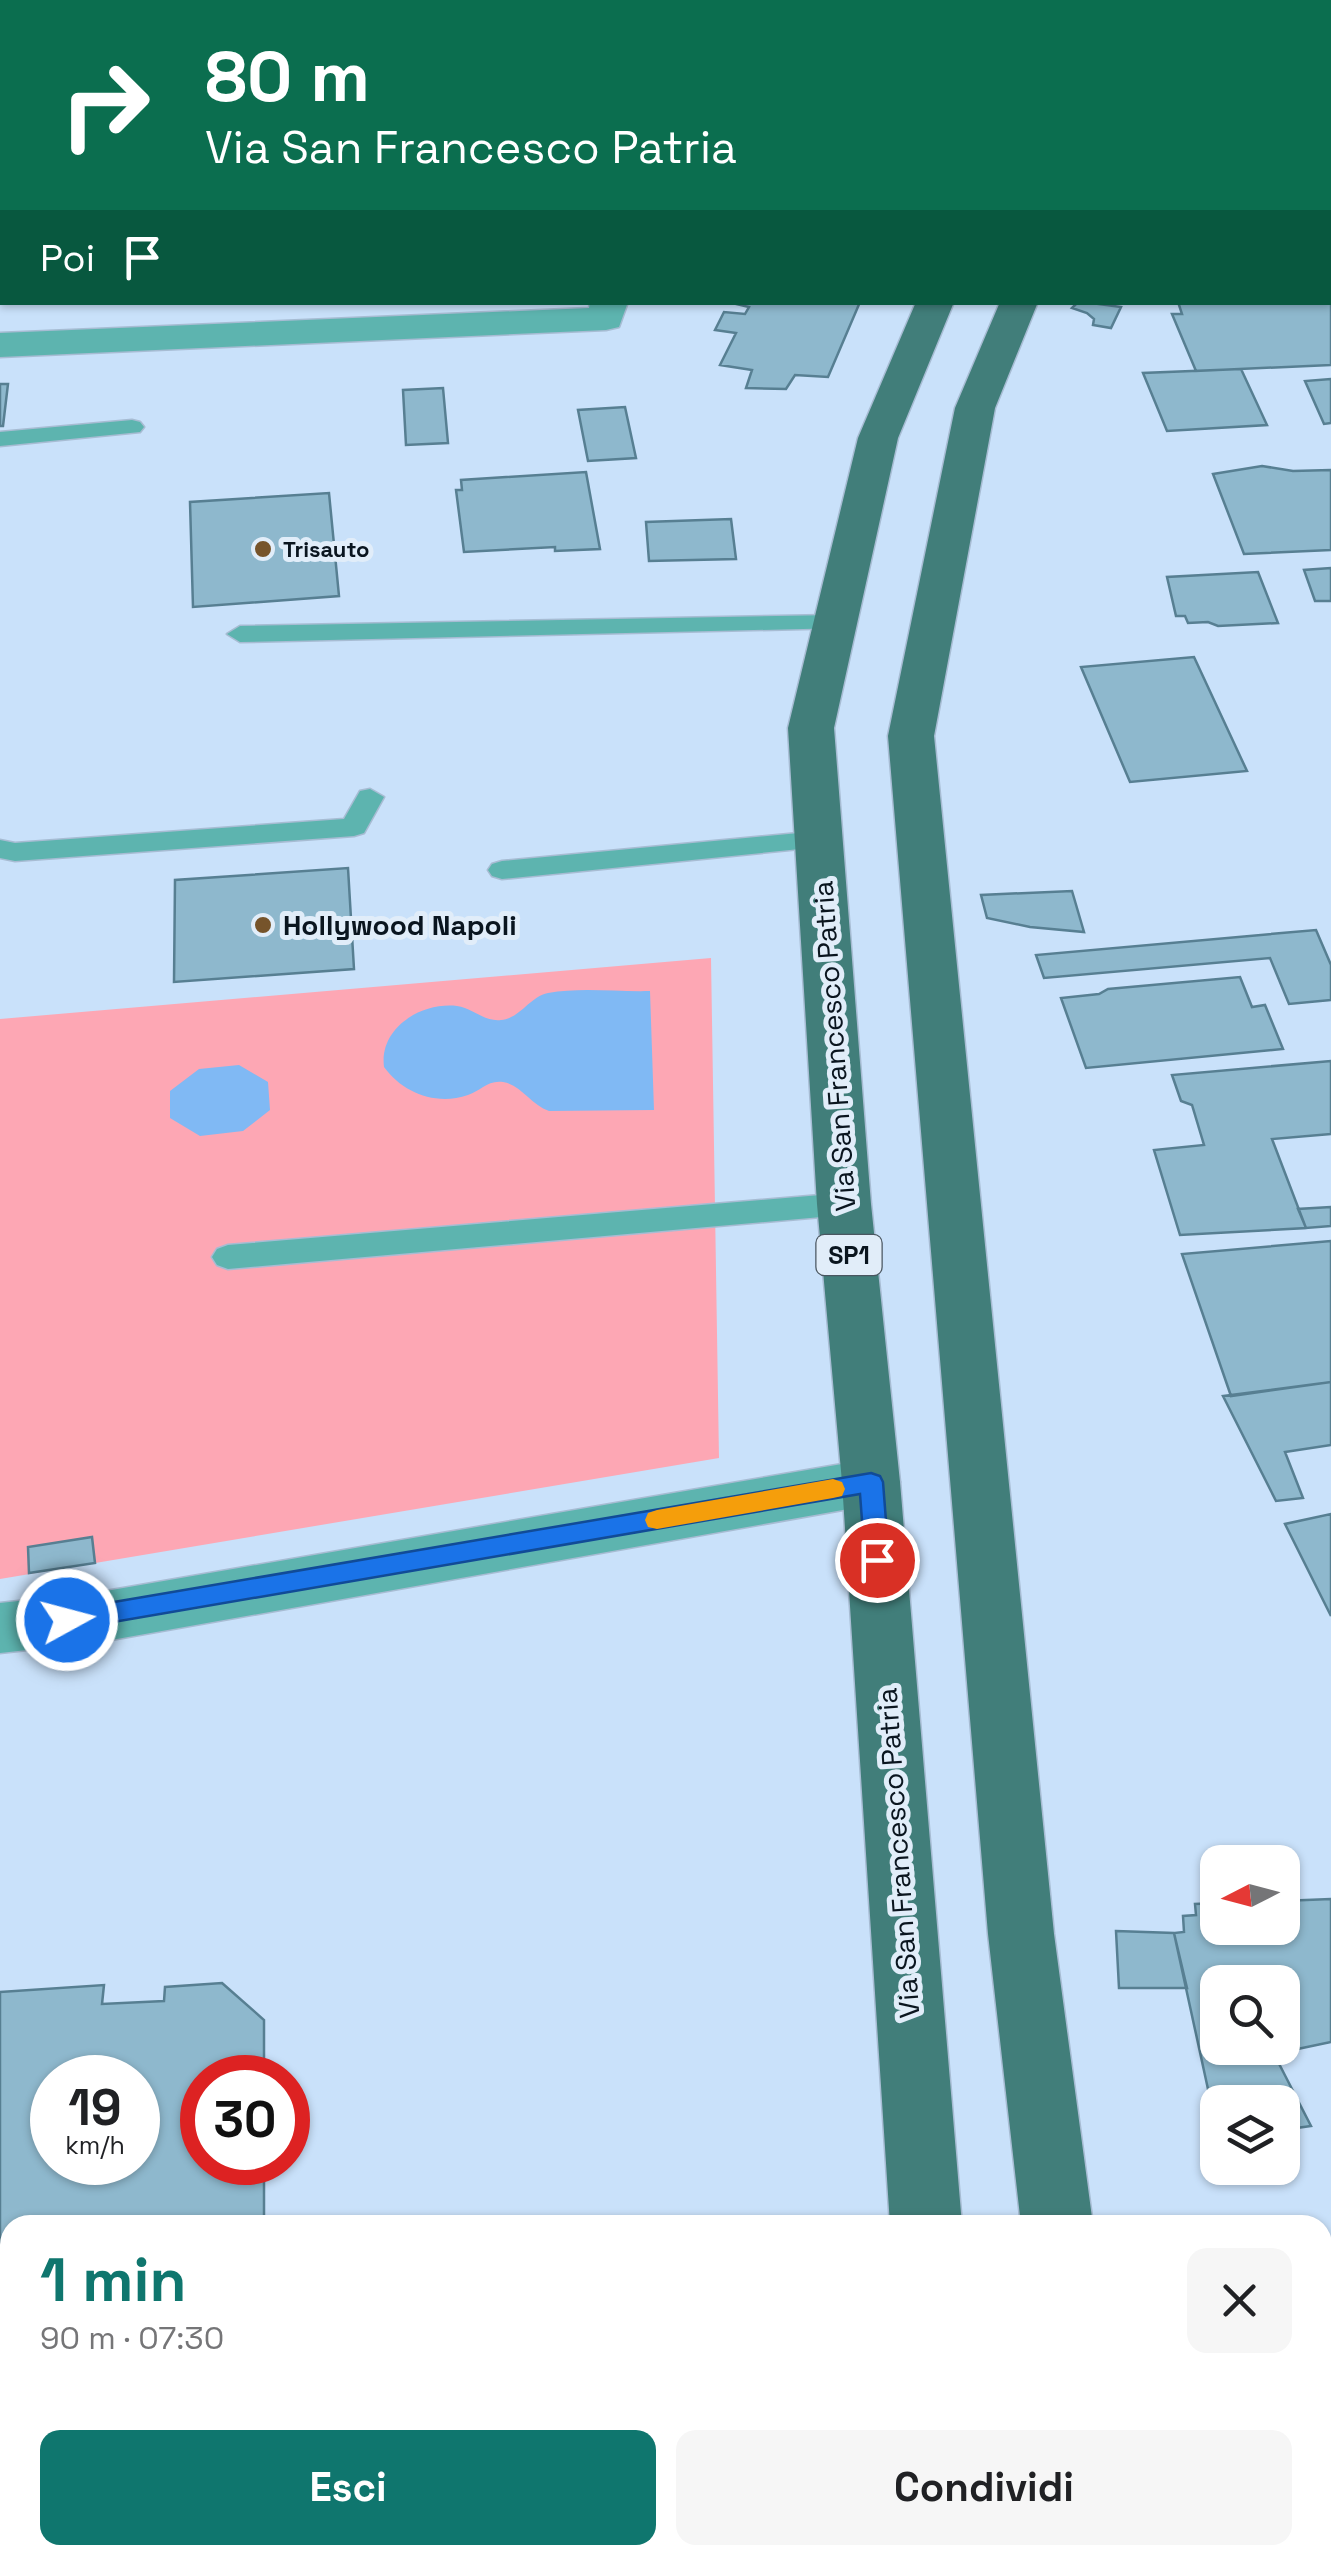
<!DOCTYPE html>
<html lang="it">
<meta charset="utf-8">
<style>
body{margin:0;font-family:"Space Grotesk",sans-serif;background:#f6f6f6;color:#202124;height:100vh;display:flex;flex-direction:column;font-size:38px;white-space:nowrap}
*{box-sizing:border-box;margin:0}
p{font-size:32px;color:#757577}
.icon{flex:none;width:55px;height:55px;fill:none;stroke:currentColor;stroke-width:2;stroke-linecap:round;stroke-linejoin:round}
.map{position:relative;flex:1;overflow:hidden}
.panel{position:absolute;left:0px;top:2215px;width:1332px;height:350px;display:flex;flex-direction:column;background:#fff;border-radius:30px 30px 0 0;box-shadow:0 2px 8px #0004}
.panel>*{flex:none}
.banner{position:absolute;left:0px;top:0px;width:1332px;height:305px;box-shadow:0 2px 8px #0004;background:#0b6e4f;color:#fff;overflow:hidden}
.needle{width:65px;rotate:264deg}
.buttons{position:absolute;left:1200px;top:1845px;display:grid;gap:20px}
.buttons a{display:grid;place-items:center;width:100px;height:100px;border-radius:20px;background:#fff;box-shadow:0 2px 8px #0004;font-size:50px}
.speed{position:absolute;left:30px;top:2055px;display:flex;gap:20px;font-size:50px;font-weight:700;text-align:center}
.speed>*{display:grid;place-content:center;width:130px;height:130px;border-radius:50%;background:#fff;box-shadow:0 2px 8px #0004;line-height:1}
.speed small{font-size:25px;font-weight:400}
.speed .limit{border:15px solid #d22;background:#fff;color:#111}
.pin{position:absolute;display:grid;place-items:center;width:85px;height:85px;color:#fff;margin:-42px;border:5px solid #fff;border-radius:50%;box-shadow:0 2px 10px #0007}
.me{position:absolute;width:110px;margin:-55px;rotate:83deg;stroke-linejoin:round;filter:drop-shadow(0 0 8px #0008)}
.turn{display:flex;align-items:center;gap:35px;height:210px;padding:0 40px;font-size:45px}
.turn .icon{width:130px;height:130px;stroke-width:2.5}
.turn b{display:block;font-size:70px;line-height:85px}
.then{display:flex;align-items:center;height:95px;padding:0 40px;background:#0003;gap:20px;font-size:38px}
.round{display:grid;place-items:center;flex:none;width:105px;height:105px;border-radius:20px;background:#f6f6f6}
.summary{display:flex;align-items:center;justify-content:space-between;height:170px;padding:0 40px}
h1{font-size:60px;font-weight:800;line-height:75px;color:#0f766e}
.primary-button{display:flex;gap:20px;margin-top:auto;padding:20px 40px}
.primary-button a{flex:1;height:115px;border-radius:20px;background:#0f766e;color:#fff;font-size:40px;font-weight:800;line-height:115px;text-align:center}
.primary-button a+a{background:#f6f6f6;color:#202124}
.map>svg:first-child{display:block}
.green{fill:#fda7b4}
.water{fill:#80b9f4}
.building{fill:#8eb8cd;stroke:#577f92;stroke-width:2.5;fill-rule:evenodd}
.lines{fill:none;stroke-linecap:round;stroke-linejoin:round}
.service-casing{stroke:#a7bcd3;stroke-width:3}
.minor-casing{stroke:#a7bcd3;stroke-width:3}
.primary-casing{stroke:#a7bcd3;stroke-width:3}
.service{fill:#5db4af;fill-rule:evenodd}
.minor{fill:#5db4af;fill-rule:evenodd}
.primary{fill:#417e7a;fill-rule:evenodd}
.route{fill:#1a73e8;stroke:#114b97;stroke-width:2.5}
.slow{fill:#f59e0b}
.poi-dot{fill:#76542b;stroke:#e1edf9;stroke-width:4}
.labels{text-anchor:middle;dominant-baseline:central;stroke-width:10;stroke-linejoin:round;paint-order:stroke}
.far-poi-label{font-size:22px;font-weight:bold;fill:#0a151f;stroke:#e1edf9;text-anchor:start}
.shield{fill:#e1edf9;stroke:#4a5660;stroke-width:2.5}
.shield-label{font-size:25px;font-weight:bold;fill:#0a151f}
.poi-label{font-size:28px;font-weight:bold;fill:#0a151f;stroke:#e1edf9;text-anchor:start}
.street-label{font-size:28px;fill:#0a151f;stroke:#e1edf9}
</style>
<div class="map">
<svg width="1331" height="2565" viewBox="0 0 1331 2565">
<rect width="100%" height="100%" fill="#c9e1fa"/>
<!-- green -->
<path class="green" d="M711,958l8,500 -719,121v-560z
M10,2406v149h7l-1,10h-16v-158z"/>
<!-- water -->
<path class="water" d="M650,991l4,119 -105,1c-18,-6 -28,-26 -46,-29 -16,-2 -22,9 -35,13 -32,11 -65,-2 -84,-28 -5,-39 37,-65 73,-61 16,2 27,16 44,14 20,-2 28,-23 47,-27 32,-6 69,-1 102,-2z
M239,1065l29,17 2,28 -27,21 -43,5 -30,-18v-27l29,-22z"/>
<!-- building -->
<path class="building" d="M1331,286v79l-135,6 -24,-57h10l-4,-12h152z
M860,302l-32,75 -33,-2 -9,14 -40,-1 6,-18 -32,-5 16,-32 -21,-3 9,-18 21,2 4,-7 -21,-5z
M1078,302h6l37,5 -10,21 -18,-3 1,-6 -7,-6 -15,-5z
M1241,369l26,56 -100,6 -24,-58z
M1331,379v44l-7,1 -19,-43z
M0,384h8l-5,42h-3z
M443,388l5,55 -42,2 -3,-55z
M625,407l11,51 -48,3 -10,-51z
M1262,466l31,5 38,-1v80l-87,4 -31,-80z
M586,472l14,77 -45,2v-4l-91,5 -8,-62h6l-1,-10z
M329,493l10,103 -146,11 -3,-105z
M731,519l5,40 -87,2 -3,-39z
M1331,568v33h-16l-11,-31z
M1258,572l20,51 -60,3 -10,-4 -20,1 -3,-7h-9l-9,-39z
M1194,657l53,114 -117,11 -49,-115z
M348,868l6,101 -180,13 1,-102z
M1072,891l12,41 -54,-5 -43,-9 -6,-23z
M1316,930l15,35v35l-42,4 -19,-46 -226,20 -8,-23z
M1240,977l12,30 13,-2 18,44 -197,19 -25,-70 38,-4 9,-5z
M1331,1061v73l-59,5 34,89 -126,7 -26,-85 50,-5 -12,-40 -11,-4 -9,-26z
M1331,1207v19l-25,2 -8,-19z
M1331,1241v141l-100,14 -49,-142z
M1331,1382v63l-46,7 18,46 -27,3 -53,-105z
M1331,1514v102l-46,-92z
M92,1537l3,26 -66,10 -1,-26z
M1331,1899v143l-57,12 37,72 -29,4v-28h-64v33l-44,-202 10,-1 -1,-16 13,-1 -1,-11 23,-1v25h64v-27zM1218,1982h64v66h-64z
M1116,1931l58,2 13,55h-68z
M222,1983l42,37v58h-62v84h62v63h-254v93h-10v-326l104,-7 -2,19 62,-3 1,-14zM52,2078h86v84h-86z"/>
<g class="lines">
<defs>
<path id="service" d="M132,420l8,2 4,5 -4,5 -140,14v-14z
M835,615l13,8 -4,5 -604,14 -13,-8 13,-8z
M370,789l14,8 -20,36 -10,3 -339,25 -15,-3v-18l15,3 329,-24 16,-28z
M820,831l10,3 4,6 -4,6 -328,33 -10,-3 -4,-6 4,-6 10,-3z
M844,1193l11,3 5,8 -5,8 -11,3 -616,54 -11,-4 -5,-8 5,-8 11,-4z"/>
<path id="minor" d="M1330,97h1v20h-1z
M590,302h38l-9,25 -13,3 -606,27v-24l589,-25z
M871,1459l21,7 8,16 -8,16 -21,7 -771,137 -100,11v-50l100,-11z"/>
<path id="primary" d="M916,302h38l-56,136 -64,290 37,476 29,278 62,743h-72l-48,-743 -25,-278 -29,-476 70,-290z
M1000,302h38l-43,106 -61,328 120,1198 39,291h-72l-33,-291 -100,-1198 67,-328z
M911,2555h78l1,10h-78z
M1057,2555h78l2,10h-78z"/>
</defs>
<!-- service casing -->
<use href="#service" class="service-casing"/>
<!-- minor casing -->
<use href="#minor" class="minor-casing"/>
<!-- primary casing -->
<use href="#primary" class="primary-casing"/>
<!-- service -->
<use href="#service" class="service"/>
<!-- minor -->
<use href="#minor" class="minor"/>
<!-- primary -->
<use href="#primary" class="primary"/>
</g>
<!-- route -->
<path class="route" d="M871,1473l9,3 3,6 6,78 -3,7h-18l-3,-7 -5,-66 -793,136 -9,-3 -4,-7 4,-7 9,-3z"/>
<!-- slow -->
<path class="slow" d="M833,1479l9,3 3,7 -3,7 -9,2 -176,31 -9,-2 -3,-7 3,-7 9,-3z"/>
<!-- markers -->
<g class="poi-dot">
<circle cx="263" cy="549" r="10"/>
<circle cx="263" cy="925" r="10"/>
</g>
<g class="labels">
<!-- far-poi labels -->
<g class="far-poi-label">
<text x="283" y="549">Trisauto</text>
</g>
<!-- shield labels -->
<rect class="shield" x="816.5" y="1235" width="65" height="40" rx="8"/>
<g class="shield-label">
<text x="849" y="1255">SP1</text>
</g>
<!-- poi labels -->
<g class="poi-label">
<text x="283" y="925">Hollywood Napoli</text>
</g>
<!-- street labels -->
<g class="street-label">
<text transform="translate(834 1046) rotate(-94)">Via San Francesco Patria</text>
<text transform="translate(898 1853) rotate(-94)">Via San Francesco Patria</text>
</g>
</g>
</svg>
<div class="buttons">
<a><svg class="needle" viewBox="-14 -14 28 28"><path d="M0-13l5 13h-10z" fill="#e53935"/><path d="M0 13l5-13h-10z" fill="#757577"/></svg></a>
<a><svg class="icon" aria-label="search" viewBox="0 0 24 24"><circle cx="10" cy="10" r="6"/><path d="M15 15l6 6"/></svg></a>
<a><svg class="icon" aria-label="layers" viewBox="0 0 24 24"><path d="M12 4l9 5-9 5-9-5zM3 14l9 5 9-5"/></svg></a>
</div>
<div class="speed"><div>19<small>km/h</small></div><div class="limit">30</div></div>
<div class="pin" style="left:877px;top:1560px;background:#d93025"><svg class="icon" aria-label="arrive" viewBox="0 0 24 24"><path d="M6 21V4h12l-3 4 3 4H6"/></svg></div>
<svg class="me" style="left:67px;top:1620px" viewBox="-20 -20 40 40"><circle r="17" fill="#1a73e8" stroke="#fff" stroke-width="3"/><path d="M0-11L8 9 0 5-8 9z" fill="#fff"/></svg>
<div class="banner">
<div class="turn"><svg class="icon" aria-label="right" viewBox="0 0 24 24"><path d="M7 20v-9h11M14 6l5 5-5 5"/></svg><div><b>80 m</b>Via San Francesco Patria</div></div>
<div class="then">Poi<svg class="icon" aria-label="arrive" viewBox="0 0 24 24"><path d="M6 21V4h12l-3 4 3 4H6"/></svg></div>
</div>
<section class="panel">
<div class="summary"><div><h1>1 min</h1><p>90 m · 07:30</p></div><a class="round"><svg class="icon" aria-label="close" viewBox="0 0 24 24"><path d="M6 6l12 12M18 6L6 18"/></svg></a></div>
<div class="primary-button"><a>Esci</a><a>Condividi</a></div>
</section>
</div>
